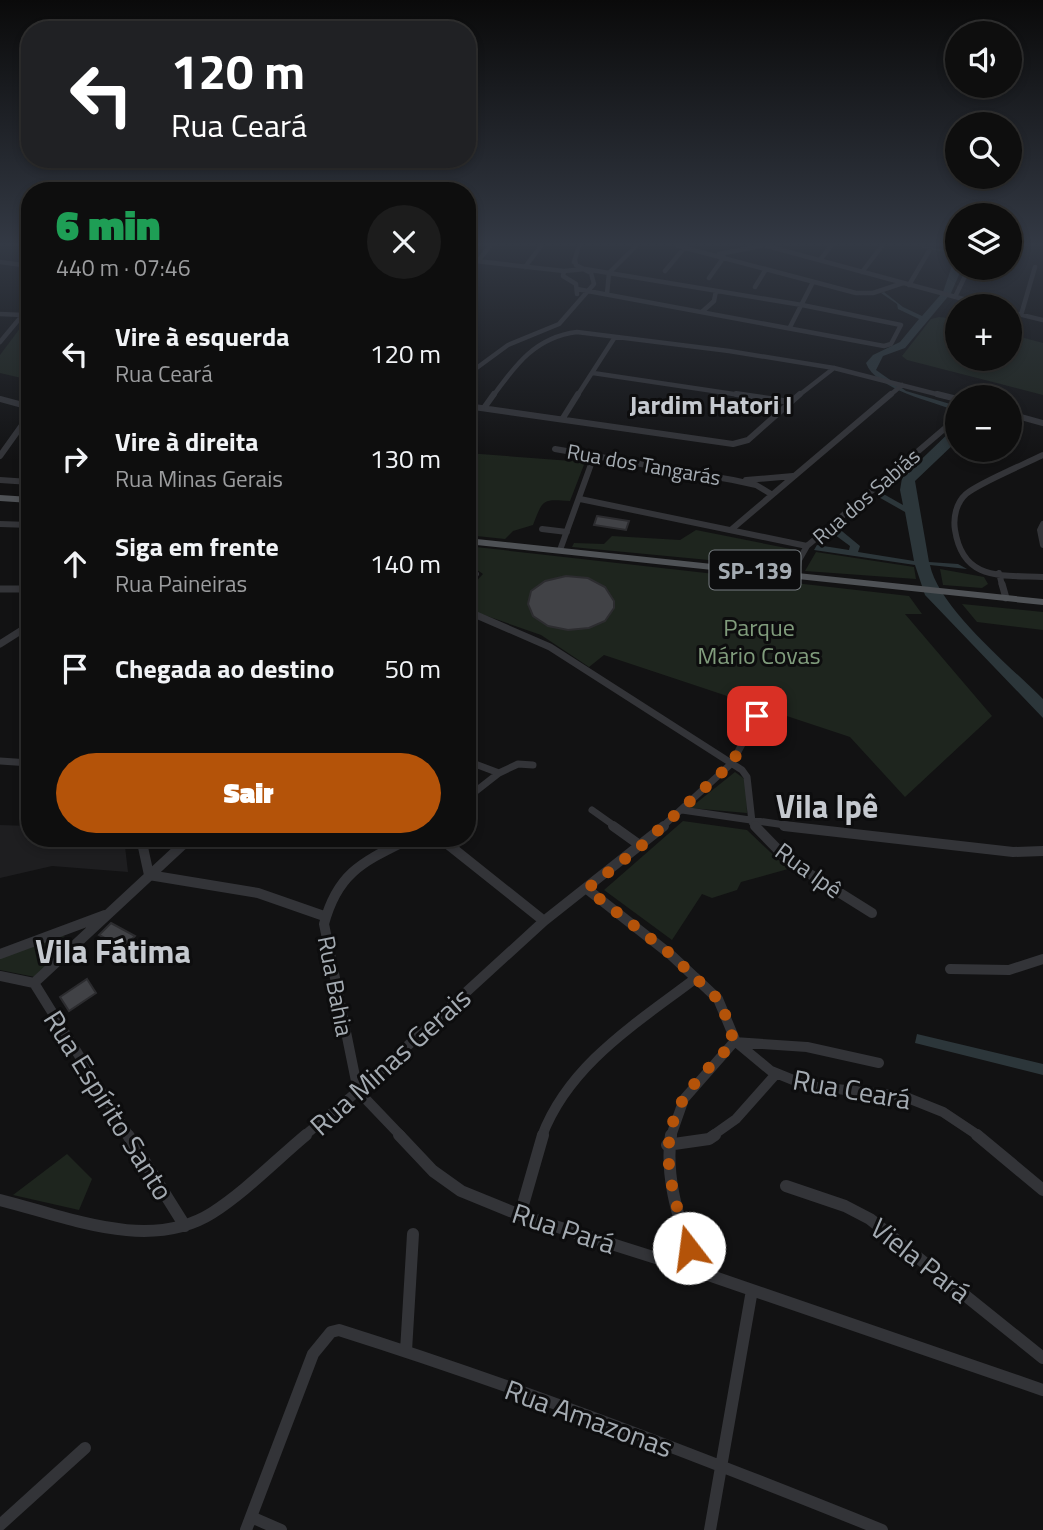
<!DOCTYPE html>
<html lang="pt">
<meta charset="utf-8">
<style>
body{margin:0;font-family:"Titillium Web",sans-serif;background:#1c1c1c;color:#f1f3f6;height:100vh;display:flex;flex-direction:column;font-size:26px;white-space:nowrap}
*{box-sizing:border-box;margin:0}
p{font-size:23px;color:#9b9c9e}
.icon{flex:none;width:38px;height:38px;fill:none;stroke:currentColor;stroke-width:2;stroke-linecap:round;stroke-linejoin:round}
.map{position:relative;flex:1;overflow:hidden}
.panel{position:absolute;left:21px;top:182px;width:455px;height:665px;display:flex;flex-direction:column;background:#0e0e0e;border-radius:28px;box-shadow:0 4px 10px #0003,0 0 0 2px #2e2e2e}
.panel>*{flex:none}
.guide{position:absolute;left:21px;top:21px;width:455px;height:147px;border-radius:28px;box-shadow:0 4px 10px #0003,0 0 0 2px #2e2e2e;background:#202124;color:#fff;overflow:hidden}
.controls{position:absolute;left:945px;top:21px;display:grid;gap:14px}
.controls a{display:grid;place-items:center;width:77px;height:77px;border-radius:50%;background:#0e0e0e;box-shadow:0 4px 10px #0003,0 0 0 2px #2e2e2e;font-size:35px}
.pin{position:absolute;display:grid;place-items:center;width:60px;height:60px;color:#fff;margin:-30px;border-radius:14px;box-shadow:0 4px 10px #0006}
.me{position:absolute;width:77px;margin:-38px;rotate:345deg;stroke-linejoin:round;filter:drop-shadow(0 0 5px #0008)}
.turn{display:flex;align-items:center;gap:24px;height:147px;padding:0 35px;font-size:32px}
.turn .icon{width:91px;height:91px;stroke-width:2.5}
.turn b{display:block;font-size:49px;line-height:60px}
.round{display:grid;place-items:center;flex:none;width:74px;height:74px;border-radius:37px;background:#1c1c1c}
.headline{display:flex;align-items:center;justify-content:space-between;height:119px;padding:0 35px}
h1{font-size:42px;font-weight:800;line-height:52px;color:#1e9e55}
.button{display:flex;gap:14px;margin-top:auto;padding:14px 35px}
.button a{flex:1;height:80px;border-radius:42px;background:#b45309;color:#fff;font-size:28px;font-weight:800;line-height:80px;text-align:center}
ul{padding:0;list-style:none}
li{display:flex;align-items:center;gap:21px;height:105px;padding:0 35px}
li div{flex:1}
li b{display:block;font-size:26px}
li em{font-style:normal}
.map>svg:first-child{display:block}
.built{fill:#1e1e20}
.green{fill:#1e251e}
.water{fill:#2c363a}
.building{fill:#414246;stroke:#2c2c2f;stroke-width:2}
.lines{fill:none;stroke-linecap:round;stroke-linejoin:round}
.street-far4{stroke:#333438;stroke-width:4.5}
.street-far3{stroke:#333438;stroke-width:6}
.street-far2{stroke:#333438;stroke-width:7}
.street-far1{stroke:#333438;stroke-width:10}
.street{stroke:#333438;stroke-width:12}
.primary{fill:#4f5256;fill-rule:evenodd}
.route{stroke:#b45309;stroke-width:12;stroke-dasharray:0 21.6}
.labels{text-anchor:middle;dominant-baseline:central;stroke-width:6;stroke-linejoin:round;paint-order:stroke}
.far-street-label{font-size:21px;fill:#a4abb2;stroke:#0d0d0e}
.shield{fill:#0d0d0e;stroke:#777c81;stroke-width:2}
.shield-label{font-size:23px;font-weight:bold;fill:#a4abb2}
.park-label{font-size:24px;fill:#809c7c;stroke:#0d0d0e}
.street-label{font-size:24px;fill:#a4abb2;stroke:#0d0d0e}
.far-district-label{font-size:26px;font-weight:bold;fill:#c5c9cf;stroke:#0d0d0e}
.near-street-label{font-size:28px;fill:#a4abb2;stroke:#0d0d0e}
.district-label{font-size:32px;font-weight:bold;fill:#c5c9cf;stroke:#0d0d0e}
</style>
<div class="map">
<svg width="1043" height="1530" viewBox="0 0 1043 1530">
<rect width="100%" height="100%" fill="#121213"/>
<!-- built -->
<path class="built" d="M0,825l30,1v12h17l1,5 16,-5h60l4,34 -76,-6 -52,12z"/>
<!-- green -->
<path class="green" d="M30,315v65l-30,-7v-18z
M939,317l18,2v40h53v-25l33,9v52l-136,-35 -5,-4 29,-37z
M467,453l118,9 -15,39c-28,-2 -27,-2 -37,24l-20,6 -8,8 -38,-4z
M696,530l100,20 -13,17 -211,-20 2,-4 30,1 8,-8 68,4z
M467,546l442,50 13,18h-17l87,102 -87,81 -55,-60 -246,-82 -15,12 -48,-32 -74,-26v-18l16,-17 -16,-11z
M816,552l98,15 2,12 -111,-8z
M940,569l44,8 4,7 -6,4 -39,-3z
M962,604l81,8v18l-66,-8z
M735,772l11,8 1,33 -57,-5z
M683,821l64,9 41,39 -47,13 -4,8 -25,8 -10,-4 -30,46 -68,-50z
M57,934l11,4 -2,7 -31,32 -35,-7v-14z
M67,1154l25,25 -13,31 -66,-15z"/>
<!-- water -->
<path class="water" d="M923,246l33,6 1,-2v18h5l-11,25 -46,55 -22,8 -7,14 30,21 51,15v5c-23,-9 -82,-22 -91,-48l7,-8 27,-13 19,-23 -21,-10 -1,-5 -16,-11 3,-1 19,15 19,9 21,-24 13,-38 -36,-7z
M957,425v16l-42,40 14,81 29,2 9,5 -37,-4c8,42 82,103 113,134v19l-118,-123 -10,-30 -101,-15 3,-5 32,5 1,-4 -19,-14 6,-5 23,19 -2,6 56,9 -9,-49 -30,-17 5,-3 23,13 -3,-15 2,-12z
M917,1034l126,30v11l-128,-32z"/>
<!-- building -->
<path class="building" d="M597,516l32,5 -3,9 -32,-5z
M566,576l22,2 17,9 9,14v7l-9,13 -16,7 -21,2 -20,-4 -15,-10 -5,-12 3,-13 14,-10z
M111,923l24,13 -12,12 -24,-13z
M87,979l9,14 -27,18 -9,-14z"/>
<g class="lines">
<!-- street-far4 -->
<path class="street-far4" d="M678,246l178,47h17l30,-10
M767,246l222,60
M719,254l42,-8
M467,260l97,11 21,-2 217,36 99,20 -10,19 -7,2 -307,-57
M820,260l11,-14
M478,261l12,-15
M0,262l30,4
M574,262l5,-16
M525,267l16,-21
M564,271l-1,5 13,8 1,10
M665,271l20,-24
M862,272l20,-26
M709,278l15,-21
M909,285l20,-34
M755,287l11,-18
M607,294l2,-21 27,-27
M955,297l14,-29
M703,311l11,-10 2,-10
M1010,312l33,8
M0,314l23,1
M1021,315l14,-48
M790,327l23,-45
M0,342l30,-36
M593,373l154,23
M467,375l41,-30 51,-21 35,-40 -3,-11 -15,-8 -1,-5
M493,396c23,-32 43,-59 84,-64l152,19 105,17 110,28
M577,396l38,-59
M798,396l36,-28
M889,396l13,-11"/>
<!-- street-far3 -->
<path class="street-far3" d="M736,394l54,8
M937,394l20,5
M0,399l30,8
M467,406l266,38 15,-4 52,-46
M484,408l10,-14
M1010,414l33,9
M563,418l15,-24
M555,449l178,31 23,5 15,9
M1043,455c-18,9 -64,28 -77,39 -10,9 -13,24 -11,36 8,51 45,45 88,47
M0,456l30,-42
M0,480l30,2
M746,480l47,-4
M580,499l227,47
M0,524l30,1
M1043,524l-3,6 3,15
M542,529l25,3
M732,529l159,-135
M560,550l34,-94
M467,566l9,8 -9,11
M999,573l3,12
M797,574l2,-14 8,-14 150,-128"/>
<!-- street-far2 -->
<path class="street-far2" d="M1002,584l4,14
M0,589h30
M467,611l83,36 192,123 5,7 5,45
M0,644l30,-19
M0,761l30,2
M467,761l32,12 19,-9 15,1
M467,798l32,-25
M592,810l24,17
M682,810l117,17
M752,822l5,5
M662,827l70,-64 25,-47"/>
<!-- street-far1 -->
<path class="street-far1" d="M613,826l28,20
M755,826l34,35 83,52
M784,826l229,26 30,-1
M141,838l8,37 109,18 66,23
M440,838l104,83
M587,889l84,66 47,44 18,43 35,29 37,15 95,10 40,16 36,24
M0,954l105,-39
M950,969l59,1 34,-11
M0,976l34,7
M34,983l95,153
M34,983l156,-145
M304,1136l54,-45 186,-170 120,-95
M401,1136l-43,-45 -34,-167c14,-53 41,-63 87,-86
M542,1136c27,-72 95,-113 154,-158
M671,1136l13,-37 50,-57 73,5 72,16
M712,1136l24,-17 40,-45"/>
<!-- street -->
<path class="street" d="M128,1135l57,91
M399,1135l34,36 28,20 59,24 174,55 349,120
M671,1135c-7,46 11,91 23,135
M977,1135l66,55
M667,1145l42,-6 6,-4
M786,1186l59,20 25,13 173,139
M0,1200c65,16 149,53 212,13 33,-21 64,-53 94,-78
M520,1215l23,-80
M406,1351l7,-117
M251,1517l30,13
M0,1525l85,-77
M246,1530l67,-176 18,-22 8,-2c184,58 364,128 543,200
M710,1530l42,-240"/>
<!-- primary -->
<path class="primary" d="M0,495l30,2v6l-30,-2z
M467,538l576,61v6l-576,-61z"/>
</g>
<!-- sky -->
<linearGradient id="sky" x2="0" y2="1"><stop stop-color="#0a0a0a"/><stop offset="0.53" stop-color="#333944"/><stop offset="1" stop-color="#333944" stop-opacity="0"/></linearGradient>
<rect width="1043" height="461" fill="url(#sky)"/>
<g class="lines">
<!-- route -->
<path class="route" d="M689,1248c-13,-46 -33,-95 -10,-141 12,-24 37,-46 55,-65l-13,-40 -53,-50 -81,-63 54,-43 91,-83 25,-47"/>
</g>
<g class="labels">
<!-- far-street labels -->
<g class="far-street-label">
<text transform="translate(644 464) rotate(10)">Rua dos Tangarás</text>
<text transform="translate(866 496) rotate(-41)">Rua dos Sabiás</text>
</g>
<!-- shield labels -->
<rect class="shield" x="709.5" y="550.5" width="91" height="39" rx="5"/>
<g class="shield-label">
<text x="755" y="570">SP-139</text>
</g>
<!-- park labels -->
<g class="park-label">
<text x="759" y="627">Parque<tspan x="759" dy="28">Mário Covas</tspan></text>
</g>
<!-- street labels -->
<g class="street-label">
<text transform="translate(809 870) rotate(36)">Rua Ipê</text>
<text transform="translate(336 986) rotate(79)">Rua Bahia</text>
</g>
<!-- far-district labels -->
<g class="far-district-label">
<text x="711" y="404">Jardim Hatori I</text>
</g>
<!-- near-street labels -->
<g class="near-street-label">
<text transform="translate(390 1061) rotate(-42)">Rua Minas Gerais</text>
<text transform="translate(852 1089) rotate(10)">Rua Ceará</text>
<text transform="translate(109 1105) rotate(58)">Rua Espírito Santo</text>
<text transform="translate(564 1228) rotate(18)">Rua Pará</text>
<text transform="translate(921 1260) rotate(38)">Viela Pará</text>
<text transform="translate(589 1418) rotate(20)">Rua Amazonas</text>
</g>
<!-- district labels -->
<g class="district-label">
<text x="827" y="806">Vila Ipê</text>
<text x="113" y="951">Vila Fátima</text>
</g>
</g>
</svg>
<div class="controls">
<a><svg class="icon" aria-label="sound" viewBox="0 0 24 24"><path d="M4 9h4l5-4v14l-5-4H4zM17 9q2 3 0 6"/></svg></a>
<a><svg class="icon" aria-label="search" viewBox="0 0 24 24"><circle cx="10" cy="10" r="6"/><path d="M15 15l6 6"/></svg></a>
<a><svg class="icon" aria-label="layers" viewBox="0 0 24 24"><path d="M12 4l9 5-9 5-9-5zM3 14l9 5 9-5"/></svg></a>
<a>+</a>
<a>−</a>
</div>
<div class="pin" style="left:757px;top:716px;background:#d93025"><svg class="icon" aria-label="arrive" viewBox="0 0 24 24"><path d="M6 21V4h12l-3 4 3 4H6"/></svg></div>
<svg class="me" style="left:689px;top:1248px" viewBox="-20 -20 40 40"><circle r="19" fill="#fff"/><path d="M0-13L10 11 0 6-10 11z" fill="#b45309"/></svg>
<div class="guide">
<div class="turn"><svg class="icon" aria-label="left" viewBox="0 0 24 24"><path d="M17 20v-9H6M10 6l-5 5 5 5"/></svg><div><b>120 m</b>Rua Ceará</div></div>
</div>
<section class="panel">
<div class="headline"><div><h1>6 min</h1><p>440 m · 07:46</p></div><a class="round"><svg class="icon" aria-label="close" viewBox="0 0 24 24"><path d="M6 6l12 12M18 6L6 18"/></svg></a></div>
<ul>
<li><svg class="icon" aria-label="left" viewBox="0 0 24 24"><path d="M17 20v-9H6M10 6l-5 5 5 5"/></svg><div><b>Vire à esquerda</b><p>Rua Ceará</p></div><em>120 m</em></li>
<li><svg class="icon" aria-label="right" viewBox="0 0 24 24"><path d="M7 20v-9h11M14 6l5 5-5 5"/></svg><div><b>Vire à direita</b><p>Rua Minas Gerais</p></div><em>130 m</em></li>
<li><svg class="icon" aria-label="ahead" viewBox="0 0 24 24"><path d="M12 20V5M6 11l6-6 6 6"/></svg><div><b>Siga em frente</b><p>Rua Paineiras</p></div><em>140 m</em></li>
<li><svg class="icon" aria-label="arrive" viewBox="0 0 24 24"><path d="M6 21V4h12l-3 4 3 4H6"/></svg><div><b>Chegada ao destino</b></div><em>50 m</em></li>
</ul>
<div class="button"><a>Sair</a></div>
</section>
</div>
